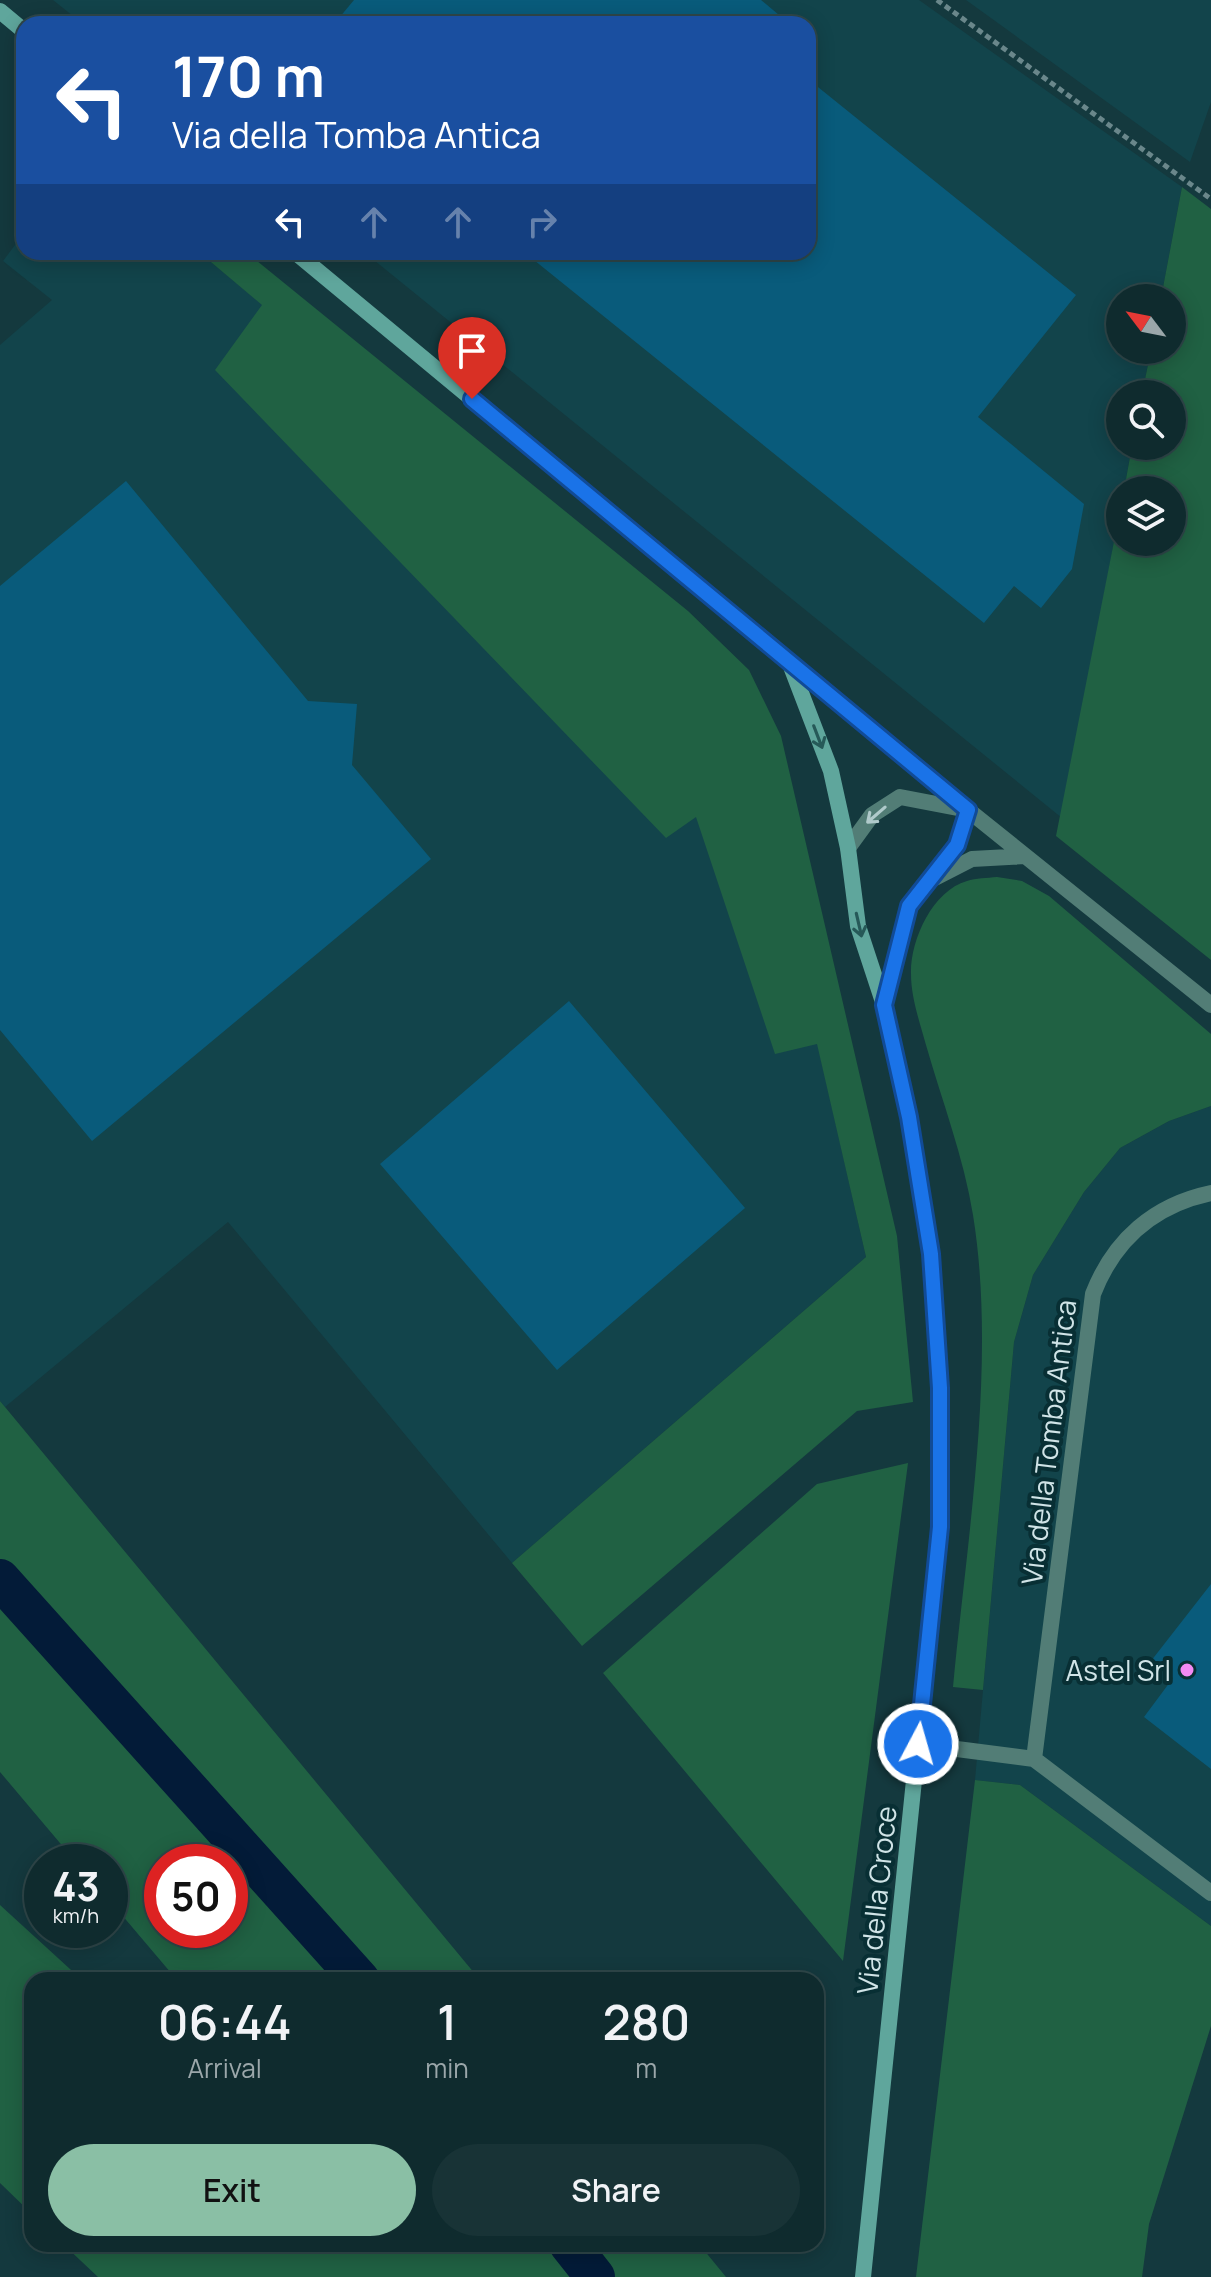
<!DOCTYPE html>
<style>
body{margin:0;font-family:Manrope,sans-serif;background:#183336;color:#f1f3f6;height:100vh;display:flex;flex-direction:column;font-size:30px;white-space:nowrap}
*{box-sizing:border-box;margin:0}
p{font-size:26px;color:#9ba7aa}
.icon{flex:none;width:44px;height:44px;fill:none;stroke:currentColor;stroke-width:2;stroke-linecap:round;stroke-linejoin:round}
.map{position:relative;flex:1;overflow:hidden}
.sheet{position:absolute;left:24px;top:1972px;width:800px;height:280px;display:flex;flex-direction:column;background:#0f2b2e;border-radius:24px;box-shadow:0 4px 20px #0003,0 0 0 2px #2f474a}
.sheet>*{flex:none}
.top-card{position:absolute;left:16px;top:16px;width:800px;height:244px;border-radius:24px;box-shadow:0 4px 20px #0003,0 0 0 2px #2f474a;background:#1a4fa0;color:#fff;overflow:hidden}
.needle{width:52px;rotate:302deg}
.fabs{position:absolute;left:1106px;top:284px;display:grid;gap:16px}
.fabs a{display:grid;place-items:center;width:80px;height:80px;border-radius:50%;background:#0f2b2e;box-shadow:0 4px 20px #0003,0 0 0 2px #2f474a;font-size:40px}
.speed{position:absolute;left:24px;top:1844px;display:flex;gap:16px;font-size:40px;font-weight:700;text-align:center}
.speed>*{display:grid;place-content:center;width:104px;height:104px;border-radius:50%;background:#0f2b2e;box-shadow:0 4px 20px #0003,0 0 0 2px #2f474a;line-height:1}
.speed small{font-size:20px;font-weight:400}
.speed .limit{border:12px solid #d22;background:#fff;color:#111}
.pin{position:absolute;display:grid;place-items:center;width:68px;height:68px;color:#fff;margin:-82px -34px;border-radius:50% 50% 50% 0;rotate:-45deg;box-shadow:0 0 8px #0007}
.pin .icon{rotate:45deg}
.me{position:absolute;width:88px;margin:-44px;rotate:6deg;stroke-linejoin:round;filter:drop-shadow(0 0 6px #0008)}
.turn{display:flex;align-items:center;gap:28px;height:168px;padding:0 24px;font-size:36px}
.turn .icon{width:104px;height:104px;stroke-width:2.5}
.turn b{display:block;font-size:56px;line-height:68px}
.lanes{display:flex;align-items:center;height:76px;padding:0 24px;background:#0003;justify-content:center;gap:40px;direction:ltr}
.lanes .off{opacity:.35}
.eta{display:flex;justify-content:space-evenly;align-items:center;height:136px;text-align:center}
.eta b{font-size:48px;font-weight:600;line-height:56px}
.primary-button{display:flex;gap:16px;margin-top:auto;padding:16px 24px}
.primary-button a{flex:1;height:92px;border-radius:48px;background:#8abfa5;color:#111;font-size:32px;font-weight:600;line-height:92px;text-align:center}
.primary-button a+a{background:#183336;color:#f1f3f6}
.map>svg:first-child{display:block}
.built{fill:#12444b}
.green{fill:#206143;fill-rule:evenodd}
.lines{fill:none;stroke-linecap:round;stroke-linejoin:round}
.canal{stroke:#031b38;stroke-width:40}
.building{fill:#095b7b}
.path{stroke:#6a878b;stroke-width:5;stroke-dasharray:6 4;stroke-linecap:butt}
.street{stroke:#527d76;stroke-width:16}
.secondary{stroke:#5fa69c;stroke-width:16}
.oneway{stroke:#265958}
.oneway2{stroke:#b0cacb}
.route-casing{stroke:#114b97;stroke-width:20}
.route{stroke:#1a73e8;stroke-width:14}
.poi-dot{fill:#f28af3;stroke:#082f34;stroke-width:3}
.labels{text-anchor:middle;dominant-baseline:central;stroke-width:8;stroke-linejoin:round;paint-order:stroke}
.street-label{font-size:28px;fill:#d0e4e7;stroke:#082f34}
.poi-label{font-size:28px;fill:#d0e4e7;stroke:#082f34;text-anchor:end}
</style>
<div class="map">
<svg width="1211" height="2277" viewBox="0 0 1211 2277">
<rect width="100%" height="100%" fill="#14393e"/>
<!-- built -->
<path class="built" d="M53,0h866l263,187 -21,111h-41v52h31l-9,44h-22v52h12l-8,44h-4v21l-58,307 -698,-566h444v-228h-725z
M966,0h245v102l-21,60z
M24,233v19h175l541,451 126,554 -354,306 -284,-341 -223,185 -5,-6v-1056l52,-45 -49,-39z
M1211,1106v820l-191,-141 -45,-5 39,-438 19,-67 51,-83 36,-44 49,-27z"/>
<!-- green -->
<path class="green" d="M1182,187l29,22v751l-155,-124 64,-325v31h52v-52h-48l8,-44h40v-52h-30l9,-44h21v-52h-11z
M199,252h47l442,359 61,59 32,66 116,500 16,166 -56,9 -275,235 -70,-83 354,-306 -49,-213 -42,10 -79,-237 -30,21 -451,-468 47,-65z
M997,877l25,4 27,15 162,138v72l-42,15 -49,27 -36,44 -51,83 -19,67 -31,348 -30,-3c14,-150 44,-323 20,-472 -9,-57 -31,-114 -47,-170 -6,-22 -15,-47 -15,-71 -1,-33 21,-83 56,-93 9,-3 20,-3 30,-4z
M0,1401l5,6 475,573h-303l-67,-79v-39h-34l-76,-90zM162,1862h68v68h-68z
M908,1463l-65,498 -240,-288 214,-189z
M975,1780l45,5 191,141v100l-62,198 -7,53h-226z
M0,1905l82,75h-50v234l-32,-31z
M63,2244h636l27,33h-628z"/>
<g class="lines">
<!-- canal -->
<path class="canal" d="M0,1579l360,401
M569,2244l26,33"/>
</g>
<!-- building -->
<path class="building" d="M354,0h407l18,15 -7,9h-438z
M808,79l268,216 -98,122 106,87 -12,65 -31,39 -27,-22 -30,37 -460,-371h284z
M126,481l182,220 49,3 -5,61 79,94 -339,282 -92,-111v-444z
M569,1001l176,207 -188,162 -177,-206z
M1211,1584v185l-67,-52 29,-39 -22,-17z"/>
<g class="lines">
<!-- path -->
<path class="path" d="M937,0l274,199"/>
<!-- street -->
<path class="street" d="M848,848l24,-33 28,-18 68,13 243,195
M933,879l39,-20 53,-3
M918,1744l116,15 177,134
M1034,1759l59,-465c21,-54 61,-89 118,-101"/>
<!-- secondary -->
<path class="secondary" d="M0,11l24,20
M295,252l673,558 -11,35 -48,61 -25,97
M790,664l41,107 17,77 10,78 26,79 25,112 22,137 9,134v139l-77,750"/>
</g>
<!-- one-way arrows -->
<defs><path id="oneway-shaft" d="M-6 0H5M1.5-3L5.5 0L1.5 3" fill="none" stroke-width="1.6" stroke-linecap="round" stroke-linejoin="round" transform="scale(2)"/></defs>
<g class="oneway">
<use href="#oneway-shaft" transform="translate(818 737) rotate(69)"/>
<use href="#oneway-shaft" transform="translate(859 925) rotate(77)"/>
</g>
<use class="oneway2" href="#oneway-shaft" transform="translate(876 815) rotate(139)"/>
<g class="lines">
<defs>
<path id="route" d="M472,399l496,411 -11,35 -48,61 -25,99 25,112 22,137 9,134v139l-22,217"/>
</defs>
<!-- route casing -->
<use href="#route" class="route-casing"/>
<!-- route -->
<use href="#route" class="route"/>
</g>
<!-- markers -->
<circle class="poi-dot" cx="1187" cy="1670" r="8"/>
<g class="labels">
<!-- street labels -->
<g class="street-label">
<text transform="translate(1048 1442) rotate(-83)">Via della Tomba Antica</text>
<text transform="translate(876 1900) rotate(-84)">Via della Croce</text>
</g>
<!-- poi labels -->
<g class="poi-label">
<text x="1171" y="1670">Astel Srl</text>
</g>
</g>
</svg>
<div class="fabs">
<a><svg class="needle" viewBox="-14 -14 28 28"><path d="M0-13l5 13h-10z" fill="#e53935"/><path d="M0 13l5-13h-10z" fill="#9ba7aa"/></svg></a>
<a><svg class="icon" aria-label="search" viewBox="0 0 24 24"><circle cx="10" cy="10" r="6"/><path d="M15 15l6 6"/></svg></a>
<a><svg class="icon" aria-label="layers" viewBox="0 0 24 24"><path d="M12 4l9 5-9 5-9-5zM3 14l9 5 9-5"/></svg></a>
</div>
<div class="speed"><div>43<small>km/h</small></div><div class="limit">50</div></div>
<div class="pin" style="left:472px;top:399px;background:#d93025"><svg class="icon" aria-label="arrive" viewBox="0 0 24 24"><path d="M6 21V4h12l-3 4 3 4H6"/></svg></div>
<svg class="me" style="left:918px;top:1744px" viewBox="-20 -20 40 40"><circle r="17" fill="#1a73e8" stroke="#fff" stroke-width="3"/><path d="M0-11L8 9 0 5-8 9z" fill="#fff"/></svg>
<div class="top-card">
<div class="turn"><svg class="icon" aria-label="left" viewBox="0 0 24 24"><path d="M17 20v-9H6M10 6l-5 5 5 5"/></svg><div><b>170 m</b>Via della Tomba Antica</div></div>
<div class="lanes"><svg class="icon" aria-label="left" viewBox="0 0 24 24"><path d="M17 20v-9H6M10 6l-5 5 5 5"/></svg><svg class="icon off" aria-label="ahead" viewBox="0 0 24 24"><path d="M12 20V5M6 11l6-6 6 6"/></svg><svg class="icon off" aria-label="ahead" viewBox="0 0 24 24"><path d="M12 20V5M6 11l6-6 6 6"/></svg><svg class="icon off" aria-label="right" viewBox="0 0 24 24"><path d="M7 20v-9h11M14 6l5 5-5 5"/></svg></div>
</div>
<section class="sheet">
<div class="eta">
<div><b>06:44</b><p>Arrival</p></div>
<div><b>1</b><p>min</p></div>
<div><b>280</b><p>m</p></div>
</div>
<div class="primary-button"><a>Exit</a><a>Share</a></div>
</section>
</div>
